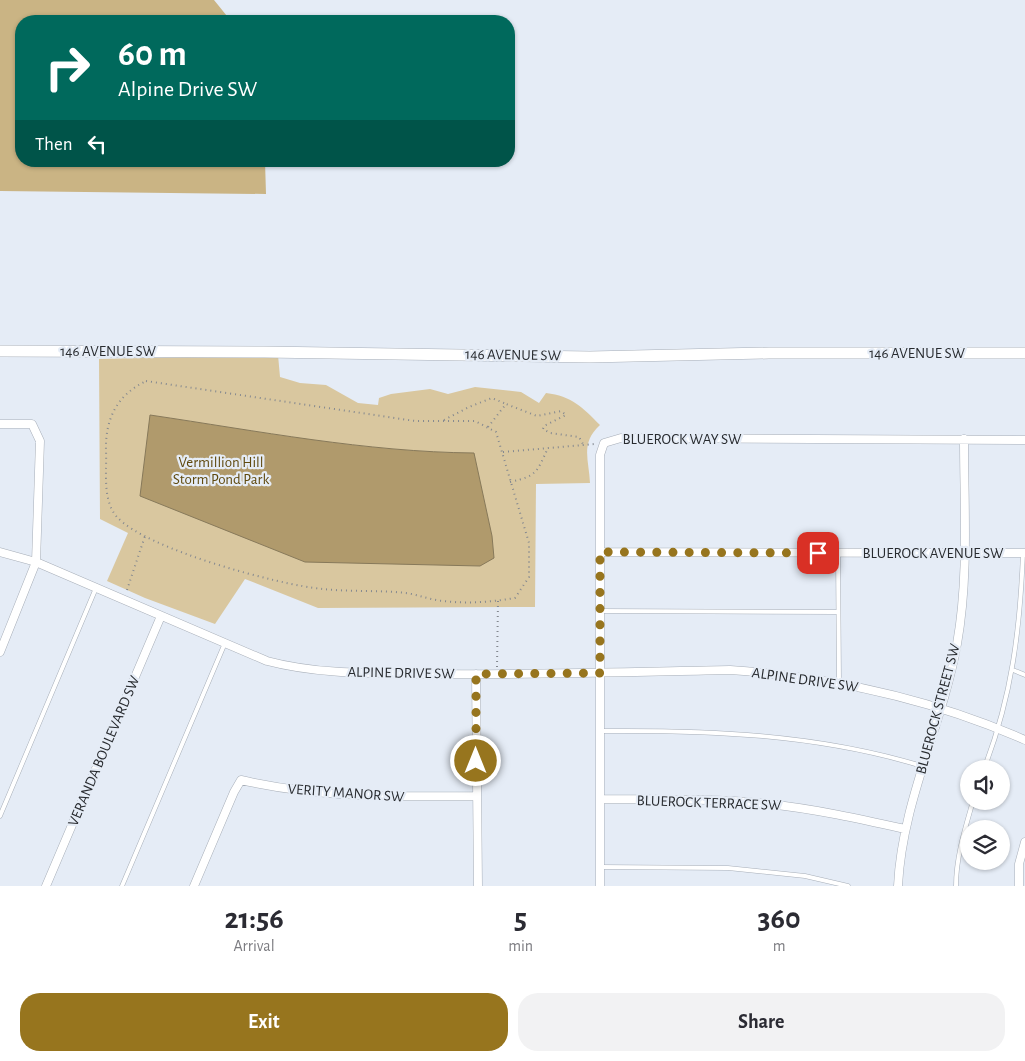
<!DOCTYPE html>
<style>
body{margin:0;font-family:"Alegreya Sans",sans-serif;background:#f2f2f3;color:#2b2b33;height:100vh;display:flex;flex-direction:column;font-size:19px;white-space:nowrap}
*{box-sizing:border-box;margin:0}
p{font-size:16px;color:#7c7c81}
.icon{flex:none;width:28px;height:28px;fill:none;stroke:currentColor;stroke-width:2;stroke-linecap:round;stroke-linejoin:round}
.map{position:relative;height:886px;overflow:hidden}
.drawer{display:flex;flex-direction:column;background:#fff;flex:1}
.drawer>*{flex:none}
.banner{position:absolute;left:15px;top:15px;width:500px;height:152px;border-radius:20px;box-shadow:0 1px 4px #0004;background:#00695c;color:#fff;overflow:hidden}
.fabs{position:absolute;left:960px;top:760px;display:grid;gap:10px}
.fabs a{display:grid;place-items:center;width:50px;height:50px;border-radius:50%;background:#fff;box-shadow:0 1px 4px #0004;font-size:25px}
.pin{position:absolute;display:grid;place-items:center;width:42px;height:42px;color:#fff;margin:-21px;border-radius:10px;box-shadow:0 2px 8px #0006}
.me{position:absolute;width:55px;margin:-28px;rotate:0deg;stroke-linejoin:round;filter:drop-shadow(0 0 4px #0008)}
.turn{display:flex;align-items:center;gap:18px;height:105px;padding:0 20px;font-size:22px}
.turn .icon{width:65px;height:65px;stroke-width:2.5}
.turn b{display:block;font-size:35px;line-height:42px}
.then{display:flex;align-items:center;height:48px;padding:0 20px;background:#0003;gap:10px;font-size:19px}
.eta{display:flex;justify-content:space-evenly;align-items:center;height:85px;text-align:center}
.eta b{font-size:30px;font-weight:600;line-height:35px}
.button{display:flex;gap:10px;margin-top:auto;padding:10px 20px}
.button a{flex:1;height:58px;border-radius:20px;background:#97751e;color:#fff;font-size:20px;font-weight:600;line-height:58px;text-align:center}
.button a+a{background:#f2f2f3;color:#2b2b33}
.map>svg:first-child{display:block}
.green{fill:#d9c79f}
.forest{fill:#cab484}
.water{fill:#b09a6c;stroke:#87795a}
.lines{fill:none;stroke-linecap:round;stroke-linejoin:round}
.lane-casing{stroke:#a7aeb8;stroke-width:5}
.street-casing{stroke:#a7aeb8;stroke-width:9}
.secondary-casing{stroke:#a7aeb8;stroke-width:12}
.path{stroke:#84888f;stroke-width:2;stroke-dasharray:1 4;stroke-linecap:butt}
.lane{stroke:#fff;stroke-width:4}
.street{stroke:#fff;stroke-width:8}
.secondary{stroke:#fff;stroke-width:11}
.route{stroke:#97751e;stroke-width:9;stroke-dasharray:0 16.2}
.labels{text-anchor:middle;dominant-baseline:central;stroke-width:4.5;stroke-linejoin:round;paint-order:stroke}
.street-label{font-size:15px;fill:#282b2f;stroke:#e5ecf6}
.park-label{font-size:15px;fill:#5f490e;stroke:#e5ecf6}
</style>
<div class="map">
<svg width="1025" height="886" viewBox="0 0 1025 886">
<rect width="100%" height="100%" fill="#e5ecf6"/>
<!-- green -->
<path class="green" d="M278,355l2,22 20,6 26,2 32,18 20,2 1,-7 12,-4 39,-5 18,5 27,-7 46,5 18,11 7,-10c26,3 36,14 54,32 -20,18 -11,35 -10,58l-54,1 -1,123 -217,1 -73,-29 -30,45 -70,-26 -38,-17 21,-48 -28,-14 -1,-160z"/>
<!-- forest -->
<path class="forest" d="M0,0h214l17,21h-210v140h244l1,33 -266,-3z"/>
<!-- water -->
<path class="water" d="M150,415c108,16 216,37 324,38l18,83 2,22 -14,8 -175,-4 -165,-66z"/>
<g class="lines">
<defs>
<path id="lane" d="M838,553l1,130
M600,611l238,1
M1013,670l12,5
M600,731c109,-1 217,3 322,35
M984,769c28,-73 36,-139 39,-216
M0,816l96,-228
M600,867l128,1 77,8 43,10
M122,886l103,-243
M956,886c0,-29 9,-57 17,-85"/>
<path id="street" d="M0,424h32l8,17 -4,121 -36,90
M0,552l36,10 231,99c53,14 108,12 162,13 100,1 201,-2 301,-4 101,7 202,29 295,70
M600,552l425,1
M476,674l2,212
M600,799c56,1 113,-1 169,5 46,5 91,15 136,25
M46,886l115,-270
M194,886l40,-94 7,-12c78,18 156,17 235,16
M600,886v-431l4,-12 17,-5 404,2
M898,886c4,-84 44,-160 59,-242 12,-67 7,-137 7,-205
M1019,886v-22l6,-22"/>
<path id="secondary" d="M0,351l264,1 326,5 179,-4h256"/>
</defs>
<!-- lane casing -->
<use href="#lane" class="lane-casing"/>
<!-- street casing -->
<use href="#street" class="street-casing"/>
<!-- secondary casing -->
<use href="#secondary" class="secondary-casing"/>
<!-- path -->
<path class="path" d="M146,381l269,40h60l21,11 33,111v34l-14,21c-24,4 -47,6 -72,3 -12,-1 -24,-6 -37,-8 -27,-3 -55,-1 -83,-4 -45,-4 -177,-40 -206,-72 -15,-17 -10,-45 -11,-66 -1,-32 11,-56 40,-70z
M444,420l25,-13 23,-9 14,6
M488,427l18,-23 31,12 24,-5 5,4 -22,11 -1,3 7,4 29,4 5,9
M503,452l92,-8
M510,482c28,-6 27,-11 38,-34
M127,590l18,-54
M497,667l1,-66"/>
<!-- lane -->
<use href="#lane" class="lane"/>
<!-- street -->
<use href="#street" class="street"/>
<!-- secondary -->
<use href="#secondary" class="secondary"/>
</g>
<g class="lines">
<!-- route -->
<path class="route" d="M476,761v-87l124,-1v-121l218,1"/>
</g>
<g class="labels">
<!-- street labels -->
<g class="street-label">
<text x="108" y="351">146 AVENUE SW</text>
<text x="917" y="353">146 AVENUE SW</text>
<text transform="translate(513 355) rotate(1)">146 AVENUE SW</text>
<text x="682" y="439">BLUEROCK WAY SW</text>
<text x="933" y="553">BLUEROCK AVENUE SW</text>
<text transform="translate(401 673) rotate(1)">ALPINE DRIVE SW</text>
<text transform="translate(805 680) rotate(8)">ALPINE DRIVE SW</text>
<text transform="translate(938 709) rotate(-75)">BLUEROCK STREET SW</text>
<text transform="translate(104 751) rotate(-67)">VERANDA BOULEVARD SW</text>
<text transform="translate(346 793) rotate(4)">VERITY MANOR SW</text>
<text transform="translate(709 803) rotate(2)">BLUEROCK TERRACE SW</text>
</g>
<!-- park labels -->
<g class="park-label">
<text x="221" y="462">Vermillion Hill<tspan x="221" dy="17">Storm Pond Park</tspan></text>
</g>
</g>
</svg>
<div class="fabs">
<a><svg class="icon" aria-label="sound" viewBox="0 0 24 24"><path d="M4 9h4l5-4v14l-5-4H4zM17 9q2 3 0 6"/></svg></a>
<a><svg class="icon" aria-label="layers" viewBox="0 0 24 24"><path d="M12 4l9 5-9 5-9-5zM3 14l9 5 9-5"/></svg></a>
</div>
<div class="pin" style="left:818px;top:553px;background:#d93025"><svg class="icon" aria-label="arrive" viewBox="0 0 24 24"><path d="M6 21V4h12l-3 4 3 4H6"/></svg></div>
<svg class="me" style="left:476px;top:761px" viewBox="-20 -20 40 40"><circle r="17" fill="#97751e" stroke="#fff" stroke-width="3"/><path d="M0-11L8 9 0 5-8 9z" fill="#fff"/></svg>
<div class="banner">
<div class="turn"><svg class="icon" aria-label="right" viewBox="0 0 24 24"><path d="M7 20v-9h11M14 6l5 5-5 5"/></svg><div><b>60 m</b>Alpine Drive SW</div></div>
<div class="then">Then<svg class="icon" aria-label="left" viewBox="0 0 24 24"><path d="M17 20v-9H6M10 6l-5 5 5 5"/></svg></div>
</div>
</div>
<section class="drawer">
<div class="eta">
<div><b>21:56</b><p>Arrival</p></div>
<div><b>5</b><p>min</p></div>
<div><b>360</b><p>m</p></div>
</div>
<div class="button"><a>Exit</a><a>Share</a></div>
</section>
